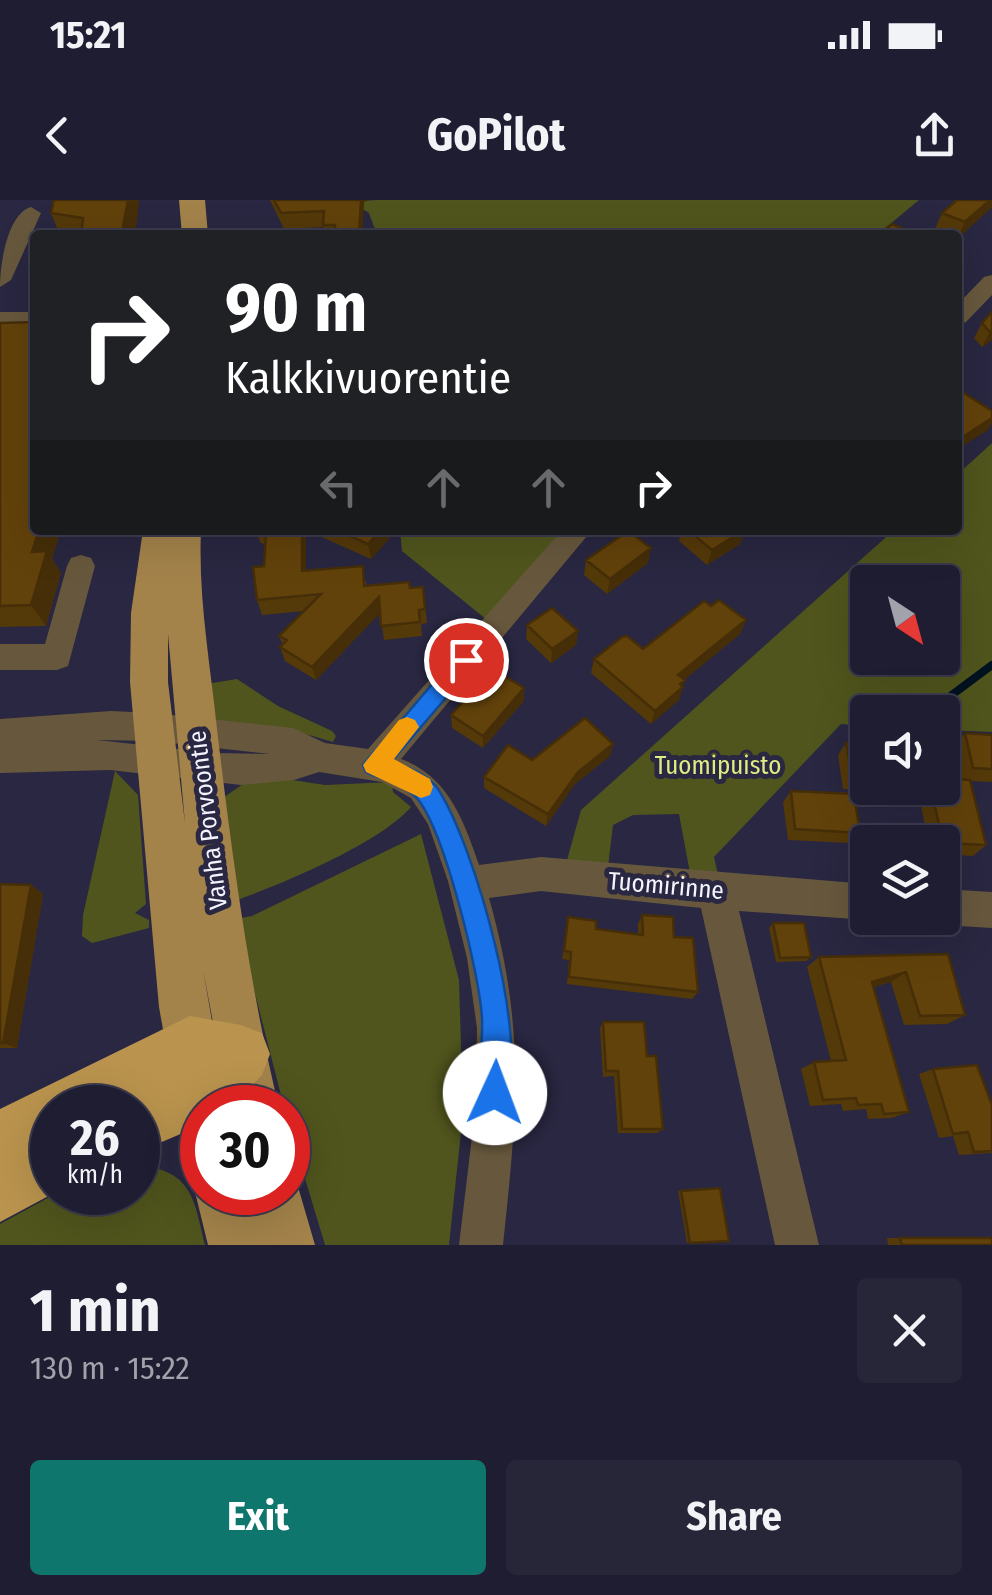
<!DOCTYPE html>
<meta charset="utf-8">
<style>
body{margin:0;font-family:"Fira Sans Condensed",sans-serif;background:#272639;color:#f1f3f6;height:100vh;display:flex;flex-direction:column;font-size:38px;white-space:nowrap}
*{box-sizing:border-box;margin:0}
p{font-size:32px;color:#a1a2ab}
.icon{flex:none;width:55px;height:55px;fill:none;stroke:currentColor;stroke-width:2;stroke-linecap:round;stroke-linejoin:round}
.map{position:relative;height:1045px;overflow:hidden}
.details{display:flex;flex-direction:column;background:#1f1d31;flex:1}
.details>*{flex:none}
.top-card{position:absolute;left:30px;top:30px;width:932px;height:305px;border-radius:10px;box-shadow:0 10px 40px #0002,0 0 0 2px #3c3b4d;background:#202124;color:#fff;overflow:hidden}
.needle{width:65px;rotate:144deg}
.buttons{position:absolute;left:850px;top:365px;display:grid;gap:20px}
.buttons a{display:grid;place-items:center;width:110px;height:110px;border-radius:10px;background:#1f1d31;box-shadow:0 10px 40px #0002,0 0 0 2px #3c3b4d;font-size:50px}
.speed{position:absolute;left:30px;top:885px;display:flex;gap:20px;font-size:50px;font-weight:700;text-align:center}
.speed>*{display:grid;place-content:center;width:130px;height:130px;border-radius:50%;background:#1f1d31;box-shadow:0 10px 40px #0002,0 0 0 2px #3c3b4d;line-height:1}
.speed small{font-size:25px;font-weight:400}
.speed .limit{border:15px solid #d22;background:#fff;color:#111}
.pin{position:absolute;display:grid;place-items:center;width:85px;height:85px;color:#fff;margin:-42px;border:5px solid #fff;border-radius:50%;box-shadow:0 2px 10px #0007}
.me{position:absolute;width:110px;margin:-55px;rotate:2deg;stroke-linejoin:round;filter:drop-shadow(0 0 8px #0008)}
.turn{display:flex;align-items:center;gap:35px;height:210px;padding:0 30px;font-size:45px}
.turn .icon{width:130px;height:130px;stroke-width:2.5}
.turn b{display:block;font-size:70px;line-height:85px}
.lanes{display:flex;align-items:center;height:95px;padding:0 30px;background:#0003;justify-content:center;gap:50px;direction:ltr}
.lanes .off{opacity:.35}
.round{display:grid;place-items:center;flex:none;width:105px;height:105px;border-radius:10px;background:#272639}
.headline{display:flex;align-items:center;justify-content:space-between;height:170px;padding:0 30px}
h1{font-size:60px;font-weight:700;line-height:75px}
.action{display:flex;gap:20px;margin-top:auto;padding:20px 30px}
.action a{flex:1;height:115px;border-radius:10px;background:#0f766e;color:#fff;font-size:40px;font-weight:700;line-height:115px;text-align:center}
.action a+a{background:#272639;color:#f1f3f6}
.status{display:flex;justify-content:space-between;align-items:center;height:70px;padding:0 50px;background:#1f1d31;direction:ltr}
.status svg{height:28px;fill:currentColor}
header{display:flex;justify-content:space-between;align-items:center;height:130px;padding:0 30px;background:#1f1d31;font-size:45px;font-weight:700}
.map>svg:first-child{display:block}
.green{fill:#50551d;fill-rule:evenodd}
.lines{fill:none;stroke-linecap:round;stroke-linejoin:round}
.stream{stroke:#001220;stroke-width:8}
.minor{fill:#67583d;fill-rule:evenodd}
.major{fill:#a3834a;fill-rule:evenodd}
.highway{fill:#ba944e;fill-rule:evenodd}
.wall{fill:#543909}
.shaded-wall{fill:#452e08}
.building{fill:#62420b;stroke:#452e08;stroke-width:2.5}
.route{fill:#1a73e8;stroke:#114b97;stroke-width:2.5}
.slow{fill:#f59e0b}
.labels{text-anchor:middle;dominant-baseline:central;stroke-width:10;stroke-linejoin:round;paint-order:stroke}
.park-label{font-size:25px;fill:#e0ec83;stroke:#292741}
.street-label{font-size:25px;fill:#f4f4ff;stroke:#292741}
</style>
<div class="status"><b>15:21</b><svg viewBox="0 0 49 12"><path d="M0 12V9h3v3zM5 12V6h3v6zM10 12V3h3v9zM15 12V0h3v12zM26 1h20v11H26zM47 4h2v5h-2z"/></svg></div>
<header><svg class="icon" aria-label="back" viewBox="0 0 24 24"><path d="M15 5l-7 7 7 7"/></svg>GoPilot<svg class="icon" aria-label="share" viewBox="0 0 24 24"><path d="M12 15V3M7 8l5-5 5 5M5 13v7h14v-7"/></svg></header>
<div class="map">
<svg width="992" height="1045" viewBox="0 0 992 1045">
<rect width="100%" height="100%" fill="#292741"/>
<!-- green -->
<path class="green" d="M376,0h543l-42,35h-500l-8,-22 -17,-11z
M992,243v289l-49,-2 -1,-18h-74l-1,14 -26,-2 -127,133 8,35 -29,-3 -14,-75 -46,1 -20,10 -5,42 -41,-7 14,-50 313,-280h64v-56zM868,382h74v76h-74z
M400,330h165l-78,90 -85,-69z
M237,479l41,27 54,25 4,5 -3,6 -24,-7 -92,-12 -11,-39z
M115,571l23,24 8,109 -11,9 14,7v8l-57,15 -10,-7 1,-21z
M279,578l46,7 67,-3 1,10 18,15c-32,37 -133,79 -180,95l-11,-102 23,-16z
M421,634l38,146 4,133 -14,132h-124l-37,-123v-14l-4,-1 -48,-188 16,-3z
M138,965c54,6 56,33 67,80h-205v-21l57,-31 81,-1z"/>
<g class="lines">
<!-- stream -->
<path class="stream" d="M929,512l63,-47"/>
<!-- minor -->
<path class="minor" d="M31,7l10,6 -30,67 -11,7c0,-22 7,-73 31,-80z
M992,75v20l-26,27 -8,2v-20l26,-27z
M0,112h35v14h-35z
M562,330h30l-191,229c47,17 63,62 78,106l62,-8 327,27v34h5l-5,2 -129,-9 80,334h-44l-74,-337 -160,-17 -52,7c37,130 28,216 14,347h-44l17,-142 1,-75 -10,-70 -19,-77 -20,-57 -17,-26 -29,-16 -63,-10 -25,8 -53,5 -131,-15 -110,3v-54l111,-8 43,2 139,15 32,15 43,6zM97,540l57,1 116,13 -55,-1z
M81,355l10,3 4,8 -27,100 -11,4h-57v-26h45l22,-78 4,-8z
M942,689l50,3v36l-50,-3 -13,-5 13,-2z"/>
<!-- major -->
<path class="major" d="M179,0h26l3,35h-26z
M143,330h58c-3,67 9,132 16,199 15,127 32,254 62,379h-50l-26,-139 24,139h-25v25l-18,-7 -7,-18 -18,-101 -29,-325 1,-69zM168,434l17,189 -17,-141z
M288,971l6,2 21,72h-107l-13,-53 7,-17v17h86z"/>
<!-- highway -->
<path class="highway" d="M190,816l51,9 21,8 8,21 -8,21 -32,33h-28v17l-64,27v-44h-86v84h4l-56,30v-113z"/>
</g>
<!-- wall -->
<path class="wall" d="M54,0h85l-4,35h-75l-9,-22z
M270,0h98l-4,2 -2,33h-38l-1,-8 -39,2z
M992,0v7l-34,31v-3h-9l-14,-6 7,-16z
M992,112v28l-10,7 -8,-9 8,-15z
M0,123l35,207h26l-9,29 9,14 -15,53 -46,1z
M256,330h50v41l60,10v5l44,2 13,-1 4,36 -6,1 1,12 -38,4 -4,-27 -64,67 -31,-19 -5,-14 3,-2 -4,-9 26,-25 -43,4 -5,-15 7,-34 1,-21 -5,-3z
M306,330h88v3l-23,26z
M681,330h64l-5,14 -33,21 -28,-24z
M586,360l62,3 -41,31 -23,-19z
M711,406l35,14 -6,14 -56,46 -5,20 -28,24 -60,-51 3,-14 49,-10z
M527,425l51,6 -2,14 -25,18 -25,-24z
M524,501l-41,47 -31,-20 -1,-13z
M965,533l27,2v47l-22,-1 16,64 -13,11 -31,-2v-12h-14l-10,-53 1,-1h23l19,-8 -8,-34z
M846,543l22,1v44h40l-4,4 -61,-3 -5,-34z
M613,544l-3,12 -35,28 -29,42 -62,-38v-11l48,-17z
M791,591l69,42 -9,10 -63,-3 -5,-38z
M0,684l31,1 12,9 -26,154h-17z
M642,715l32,22 24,55 -6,7 -125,-15 2,-24 -7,-1 6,-42 28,12 42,6v-11z
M773,723l38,34 -5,4 -30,1 -7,-34z
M948,754l17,61 -18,9 -43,1 -13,-43 -17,5 35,125 -17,6 -24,1 -2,-10 -23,2 -2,-7 -31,2 -9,-37 13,-7 17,-1 -24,-94 12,-10z
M603,822l44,34 16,73 -6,4h-39l-4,-57 -11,1 -3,-49z
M933,869l59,36v48l-33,2 -6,-19 -14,2 -20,-64z
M678,991h3l48,50 -42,2z
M887,1038h13l92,7h-104z"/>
<!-- shaded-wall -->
<path class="shaded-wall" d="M128,0h11v2l-4,33h-12l-1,-3z
M361,0h7l-4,2 -2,33h-3z
M990,0h2v7l-34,31 7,-16z
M992,130v10l-10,7 8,-15z
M992,218v5l-4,7 -30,19v-9z
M39,330h22l-9,29 9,14 -15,53 -15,-21 1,-53z
M302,330h4v56l-4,-15z
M380,330h14v3l-23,26 -3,-15z
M745,330l-5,14 -33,21 5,-15z
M651,348l-3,15 -41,31 3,-15z
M379,397l3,14 -66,69 -4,-13z
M746,420l-6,14 -66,54 4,-13z
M578,431l-2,14 -25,18 1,-14z
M685,480l-6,20 -28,24 4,-13z
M524,488v13l-41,47v-12z
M613,544l-3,12 -35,28 -29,42 2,-12 30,-42z
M31,685l12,9 -26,154 -14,-5z
M906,772l-15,10 -33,10 14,-10z"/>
<!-- building -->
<path class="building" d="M54,0h74l-6,32 -5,1v2h-36l2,-17 -32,-5z
M274,0h87l-2,35h-24v-10h-12l1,-14 -43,2z
M957,0h33l-25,22 -23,-9z
M892,24l24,10 -2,1h-36z
M992,112v18l-2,2 -8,-9z
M35,122v208h4l-7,22 15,-1 -16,54 -31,1v-283z
M964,193l28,18v7l-34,22v-43z
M261,330h41v41l61,-5 1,20 45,-4 1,6 13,-1 2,22 -6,1 1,12 -39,4 -2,-29 -67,70 -32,-20 7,-7 -8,-4 42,-42 -64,6 -4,-33 11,-1 2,-34z
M336,330h44l-12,14z
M688,330h56l-32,20z
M628,331l23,17 -41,31 -24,-19z
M719,400l27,20 -68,55 7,5 -5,4 3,3 -28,24 -61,-52 28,-22 5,-1 16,13 61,-48 7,5z
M552,408l26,23 -26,18 -25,-24z
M493,469l31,19 -41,48 -32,-21z
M585,518l28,26 -35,28 -30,42 -64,-37 24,-32 24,15z
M965,533l27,2v34l-19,-1z
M846,543l22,1v34l-16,-1z
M942,578l28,2 16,65 -43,-2 -12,-55h11z
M791,591l63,3 6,39 -65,-4z
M0,684l31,1 -28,158h-3z
M642,715l31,2 1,20 19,1 5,54 -129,-15 2,-25 -7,-1 4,-34 28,4v8l47,6z
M773,723h31l7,34 -31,1z
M948,754l17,61 -45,1 -14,-44 -34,10 37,130 -25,2 -3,-10 -23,1 -2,-7 -33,2 -9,-38 32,-2 -27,-103z
M603,822h41l3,34h9l7,73h-41l-4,-58h-12z
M977,865l15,40v46l-18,1 -6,-20 -15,2 -20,-65z
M720,988l9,53 -39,2 -9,-52z
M900,1038h92v7h-90z"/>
<!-- route -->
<path class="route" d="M466,451l7,3 3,6 -3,6 -81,95c16,7 36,13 46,28 36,55 93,252 67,314l-10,4 -10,-4c-8,-20 -2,-61 -3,-85 -3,-46 -36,-179 -62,-216 -11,-16 -36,-22 -54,-30l-3,-7 95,-111z"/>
<!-- slow -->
<path class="slow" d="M407,517l8,3 4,7 -25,32 36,20 3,8 -3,8 -9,3 -55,-26 -3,-7 36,-45z"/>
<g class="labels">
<!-- park labels -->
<g class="park-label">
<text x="718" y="566">Tuomipuisto</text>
</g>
<!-- street labels -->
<g class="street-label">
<text transform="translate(208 620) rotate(-97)">Vanha Porvoontie</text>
<text transform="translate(666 686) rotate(5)">Tuomirinne</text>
</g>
</g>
</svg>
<div class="buttons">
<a><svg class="needle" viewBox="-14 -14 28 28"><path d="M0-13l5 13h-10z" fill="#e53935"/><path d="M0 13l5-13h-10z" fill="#a1a2ab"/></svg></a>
<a><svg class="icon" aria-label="sound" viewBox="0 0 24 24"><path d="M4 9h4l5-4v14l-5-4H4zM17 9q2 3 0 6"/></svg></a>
<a><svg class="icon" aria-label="layers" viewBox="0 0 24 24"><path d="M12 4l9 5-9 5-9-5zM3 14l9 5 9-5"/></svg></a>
</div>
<div class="speed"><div>26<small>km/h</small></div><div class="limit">30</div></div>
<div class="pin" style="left:466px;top:460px;background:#d93025"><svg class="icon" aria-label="arrive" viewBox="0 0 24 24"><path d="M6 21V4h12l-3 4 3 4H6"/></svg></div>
<svg class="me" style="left:495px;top:893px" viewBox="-20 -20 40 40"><circle r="19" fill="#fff"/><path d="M0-13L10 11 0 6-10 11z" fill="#1a73e8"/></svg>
<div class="top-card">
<div class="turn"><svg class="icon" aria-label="right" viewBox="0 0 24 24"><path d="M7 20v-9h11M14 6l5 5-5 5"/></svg><div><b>90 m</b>Kalkkivuorentie</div></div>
<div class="lanes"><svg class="icon off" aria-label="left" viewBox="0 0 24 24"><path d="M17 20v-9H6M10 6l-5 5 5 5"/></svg><svg class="icon off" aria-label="ahead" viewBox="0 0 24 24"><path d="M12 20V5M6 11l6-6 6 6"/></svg><svg class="icon off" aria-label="ahead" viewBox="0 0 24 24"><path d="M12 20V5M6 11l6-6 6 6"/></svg><svg class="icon" aria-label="right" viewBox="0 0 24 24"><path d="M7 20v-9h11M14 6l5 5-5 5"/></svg></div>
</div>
</div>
<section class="details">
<div class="headline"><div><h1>1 min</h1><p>130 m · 15:22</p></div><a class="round"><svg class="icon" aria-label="close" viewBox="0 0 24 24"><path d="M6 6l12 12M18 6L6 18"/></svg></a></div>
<div class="action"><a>Exit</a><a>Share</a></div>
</section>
